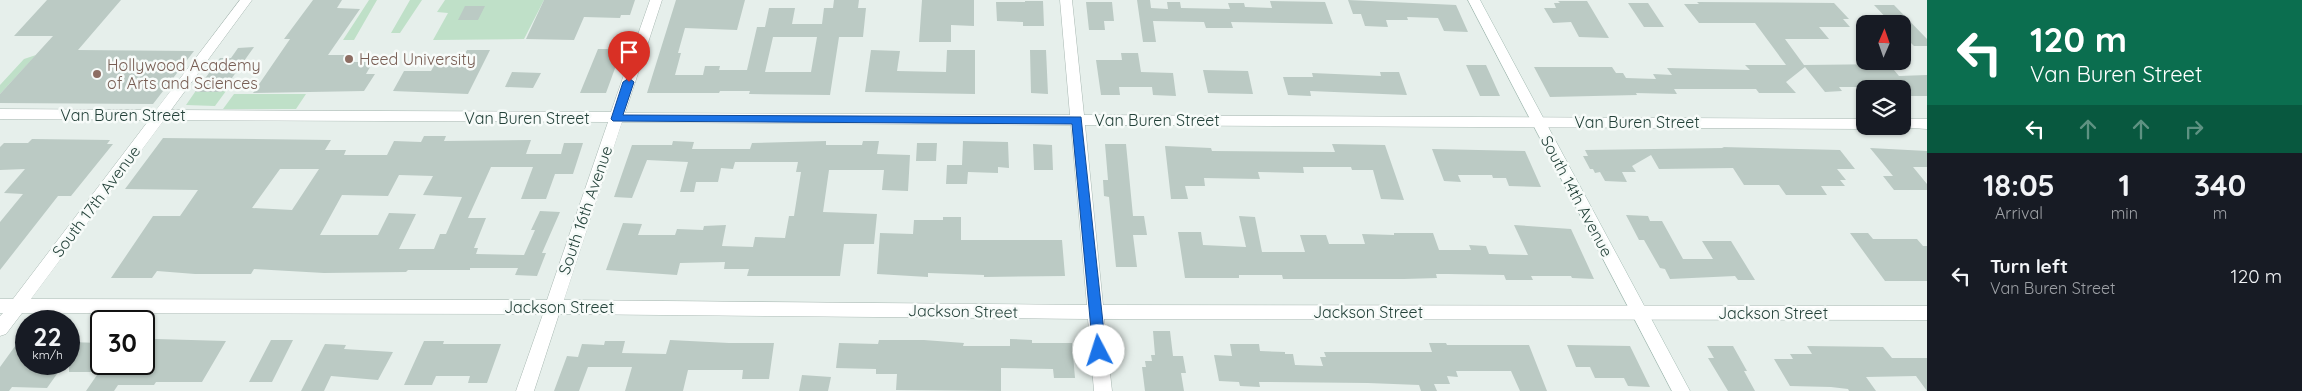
<!DOCTYPE html>
<style>
body{margin:0;font-family:Quicksand,sans-serif;background:#242831;color:#f1f3f6;height:100vh;display:flex;flex-direction:column;font-size:19px;white-space:nowrap}
*{box-sizing:border-box;margin:0}
p{font-size:16px;color:#9ea1a6}
.icon{flex:none;width:28px;height:28px;fill:none;stroke:currentColor;stroke-width:2;stroke-linecap:round;stroke-linejoin:round}
.map{position:relative;flex:1;overflow:hidden}
.side{display:flex;flex-direction:column;background:#171b24;width:375px}
.side>*{flex:none}
.banner{background:#0b6e4f;color:#fff;overflow:hidden}
.needle{width:32px;rotate:2deg}
.buttons{position:absolute;left:1856px;top:15px;display:grid;gap:10px}
.buttons a{display:grid;place-items:center;width:55px;height:55px;border-radius:10px;background:#171b24;box-shadow:0 1px 4px #0004;font-size:25px}
.speed{position:absolute;left:15px;top:310px;display:flex;gap:10px;font-size:25px;font-weight:700;text-align:center}
.speed>*{display:grid;place-content:center;width:65px;height:65px;border-radius:50%;background:#171b24;box-shadow:0 1px 4px #0004;line-height:1}
.speed small{font-size:12px;font-weight:400}
.speed .limit{border:2px solid #111;border-radius:8px;background:#fff;color:#111}
.pin{position:absolute;display:grid;place-items:center;width:42px;height:42px;color:#fff;margin:-51px -21px;border-radius:50% 50% 50% 0;rotate:-45deg;box-shadow:0 0 5px #0007}
.pin .icon{rotate:45deg}
.me{position:absolute;width:55px;margin:-28px;rotate:355deg;stroke-linejoin:round;filter:drop-shadow(0 0 4px #0008)}
.turn{display:flex;align-items:center;gap:18px;height:105px;padding:0 20px;font-size:22px}
.turn .icon{width:65px;height:65px;stroke-width:2.5}
.turn b{display:block;font-size:35px;line-height:42px}
.lanes{display:flex;align-items:center;height:48px;padding:0 20px;background:#0003;justify-content:center;gap:25px;direction:ltr}
.lanes .off{opacity:.35}
.eta{display:flex;justify-content:space-evenly;align-items:center;height:85px;text-align:center}
.eta b{font-size:30px;font-weight:800;line-height:35px}
ul{padding:0;list-style:none}
li{display:flex;align-items:center;gap:15px;height:75px;padding:0 20px}
li div{flex:1}
li b{display:block;font-size:19px}
li em{font-style:normal}
main{display:flex;flex:1;min-height:0}
.map>svg:first-child{display:block}
.green{fill:#bfe0c8}
.building{fill:#bbcac4;fill-rule:evenodd}
.lines{fill:none;stroke-linecap:round;stroke-linejoin:round}
.street-casing{stroke:#a8b8b2;stroke-width:1}
.secondary-casing{stroke:#a4bbb3;stroke-width:1}
.street{fill:#fff;fill-rule:evenodd}
.secondary{fill:#fff;fill-rule:evenodd}
.route{fill:#1a73e8;stroke:#114b97}
.education-dot{fill:#8d6e63;stroke:#f7fbf9;stroke-width:2}
.labels{text-anchor:middle;dominant-baseline:central;stroke-width:5;stroke-linejoin:round;paint-order:stroke}
.education-label{font-size:16px;fill:#785e54;stroke:#f7fbf9;text-anchor:start}
.street-label{font-size:16px;fill:#24423a;stroke:#f7fbf9}
</style>
<main>
<div class="map">
<svg width="1927" height="391" viewBox="0 0 1927 391">
<rect width="100%" height="100%" fill="#e6efeb"/>
<!-- green -->
<path class="green" d="M369,0h8l-23,40h-11z
M410,0h12l-22,33h-9z
M445,0h99l-20,39 -91,1 15,-27 -11,-1z
M36,55l-36,39v-9l24,-26z
M226,91l-11,15 -29,-1 9,-13z
M234,94h72l-10,15h-73z"/>
<!-- building -->
<path class="building" d="M47,0h74l-43,50 116,1 -41,53 -153,-1v-9l53,-58h-39z
M313,0h29l-5,8 23,1 -32,46h23l-5,7h27l-7,12h9l-11,17 -111,2 37,-54h-6z
M544,0h91l-5,15h-9l-1,3 -36,-1 -10,23 -48,-1z
M676,0h69l-8,30 -52,-2 -7,25h3l-6,22h28l2,-9h15l-1,4h28l10,-43h8l4,-19h26l-3,16h30l2,-16h9l1,-8h25l-1,8h8l-3,29h-24l-9,58 -81,-1 1,-3h-30l-1,2h-72zM773,37h44l-6,35h-46z
M922,0h52v26l-23,-1v17h-32z
M1137,0h13l1,8 17,1 -1,-7h13l1,6 49,1 -2,-6h16l1,4 27,1 -2,-7 55,1 8,22 -102,-2 2,6h-27l-2,-6 -51,-1 3,21h-13z
M1348,0l108,5 12,27 -24,-1 -6,-13 -31,-1 1,3h-22l2,7 -23,-1 -4,-12h-8z
M1025,1h18l1,25h-21v-4l-26,-1 -1,-19h29z
M1558,1h29l22,37 -30,-1 -8,-15 -18,1 -9,-15h12l-2,-5h6z
M1086,2h26l2,19h-10l1,9h-16z
M1697,2l137,1 15,16h-6l7,8h-31l10,12h-44l19,26 85,-1 10,12 28,-1v21h-25v-7l-22,-2h-41l3,4 -17,1 -20,-25 -19,15 10,11h-37l-3,-4h-82l3,5 -41,-1 1,2 -87,2 -16,-30h78l4,6h7l3,5 30,1 -3,-5 19,1 -5,-7 83,2 -5,-5h41l-31,-42h-56l-15,-19h15z
M1628,3h20l16,24h-20z
M1874,5h20l33,34v7h-13l-12,-12v-10h-10z
M465,6h20l-7,14h-20z
M254,47l-32,45h-27l25,-34h11l7,-10z
M598,49h24l-16,44h-26z
M467,50h23l-22,44 -75,-3 11,-20h27l4,-7 24,1z
M871,50l29,1 -3,20 49,1 1,-22h28v44l-110,-2z
M1030,50h16l2,44 -17,-1z
M1121,53h17l3,19 32,1 3,23 -23,-1 -1,-8h-33l1,8h-19l-5,-35h26z
M1466,65h20l14,31h-20z
M1203,70l45,1 5,23 -45,-1z
M512,72l29,1 -8,15 -28,-1z
M1380,72h19l8,23 -97,-4 1,5 -23,-1 -5,-18h30l-1,-4 69,3z
M424,136h22l-2,5 87,-1 -5,14h35l3,-11h19l-10,31h-18l-9,25h-25l12,-32h-42l-23,51h18l-12,30h4l-2,6 48,1 11,-25h-4l9,-19 20,1 -18,41h4l-9,23 -22,-1 3,-7h-48v2h-62l-2,2 -82,1 -70,-4 -3,5h-56l-38,-3 -5,7h-41l42,-62h27l18,-26 -73,-1 38,-51 168,2 -6,10h21l-2,5h43l7,-14 27,1zM280,169h39l-27,41 -40,-2zM399,175l34,1 -10,19 39,2 -16,37h-6l-6,15h-35l17,-35 -27,-1 -11,22h-58l22,-40 46,1z
M32,139l78,1 -3,4h6l-42,52h-13l-58,74v-48l23,-28 -19,-1 21,-24 -25,1v-23l4,-4h24z
M673,141l21,1 -2,7h58l2,-6 74,-2v4h36l1,-4h16l-2,13 33,1 -2,36 -26,-1 2,-20h-55l-6,42 54,2 -3,30h-30l-4,32h-93l2,-7h-25l1,-7 -45,1 -3,12 -71,-5 17,-47 19,1 -4,11h37l2,-6 26,1 1,-4 22,-1 -4,21 31,1 2,-10 30,1 4,-22h5l7,-44h-5l2,-10h-63l-2,7 -12,-1 -3,14h-22l-2,10h-14l8,-30 -41,-2 -15,38 -18,-1 18,-52h40z
M963,141l45,1 1,26 -11,-1v6l-30,-1 -1,12h-21l1,-19h15z
M917,143h20l-1,18h-20z
M1033,144l19,1 1,25h-19z
M1105,144h21l7,72h11l3,19h-14l4,32h-21l-7,-70 -5,-1 -1,-16h5z
M1332,144l53,1 19,55 -23,-1 -8,-29h-21l-1,-3h-48l1,6 -46,-1 2,7 -56,-1 1,8h-20l3,13h-17l-6,-53 46,2 1,3 123,1z
M1722,147l118,3 15,19h-18l9,11h-6l5,6h-24l6,9h-41l-7,-10h-35l-11,-17 -74,1 -8,-14 -19,11 4,6h-14l5,10 -22,-1 -5,-9 -5,1 -2,-4h-3l-7,-13h5l-3,-6 139,-2z
M1870,148l57,3v16h-14l14,17v6h-33l-11,-14h10z
M1432,149l93,2 16,36 -32,-1 -3,-8h-13l-1,-3h-34l3,7 -17,-1z
M1626,215l22,1 2,5h12l21,38h30l-11,-18h29l24,39h-17l-3,-4 -65,3 -5,-10 -5,-1 -16,-28h-5z
M1239,216l16,1 7,35h43l-5,-17h26l3,9h36l-3,-10 32,1v-2h39l6,17h32l-2,-5 17,1 3,8 39,1 -14,-30 57,4 23,50 -22,-1 -1,-2h-40l2,4h-27l-2,-5 -56,-1h-12l1,4 -33,1h-121l-1,-4h-43v3h-54l-7,-46h23l2,13 43,2z
M943,217h18v23h101l3,36 -81,1v-2l-56,-2v4l-51,-3 3,-41 33,1 1,-14h29z
M1850,233h18l5,6h44l6,7h4v35h-42z
M26,331v33h38l-17,24 -35,-1 -3,4h-9v-24z
M1153,331h17l3,25h10l3,17h-5l3,18h-39l-3,-24h4l-1,-6h7l-1,-6h4z
M156,339l70,2 -24,41h-46l-2,3h-36l-4,6h-28l13,-19h-30v-30l32,1v25l3,-4h40v-24z
M1010,339l22,1v3h40l3,35h-21l-1,-9 -52,-1v23l-105,-1 1,-16h-21v-5l-40,-1 3,-25 39,1 1,-4h45l40,3 -1,3h47z
M271,340h22l-21,42h-23z
M670,340l59,3h45l-5,36h-27l1,-9h-55l-5,21h-58l7,-24h-44l-9,24h-25l13,-35 11,1 4,-13 22,1 1,-4h20l-3,12 44,1z
M424,341h20l-1,3h58l-14,39h-19l2,-7h-34l-4,9h-28z
M1429,343h17l1,2h82l18,46h-27l-9,-20h-55l2,6 -11,-1 3,8h-16l3,7h-16l-2,-6 -51,-2 -109,-1 1,5 -20,-1 -1,-4 -20,-1 -5,-26 18,1 -2,-12h29l1,7 25,1v2h8l2,11 28,1 -3,-9h6l-2,-5h108z
M325,344l21,1 -2,4 49,3 -15,28 -47,-4 -7,15h-23z
M1567,345l63,1 20,41 -22,-1 -4,-8h-29l-5,-11h-14z
M1707,346h26l14,25h-3l11,20h-27l-20,-33h6z
M1807,346l76,1 9,11h35v33l-11,-15 -50,1 10,14h-27l-1,-2 -17,-2 -41,-1 -16,-27h19l-3,-5h22z
M802,375l29,2 -3,14h-29z"/>
<g class="lines">
<defs>
<path id="street" d="M240,0h12l-81,110 440,2 39,-112h12l-37,113 445,2 -10,-115h12l12,115 781,4v7h6l-6,3 -780,-4 18,180 824,1v14l-823,-1 8,72h-18l-6,-72 -529,-5 -25,77h-18l27,-77 -521,-1 -16,21 -6,2v-20l3,-3h-3v-14h13l136,-179 -149,-1v-10l156,1zM164,120l444,2 -61,178 -516,-1zM622,122l449,3 16,180 -523,-5z
M1902,119h25v10l-30,-2 5,-1z"/>
<path id="secondary" d="M1468,0h12l210,391h-18z"/>
</defs>
<!-- street casing -->
<use href="#street" class="street-casing"/>
<!-- secondary casing -->
<use href="#secondary" class="secondary-casing"/>
<!-- street -->
<use href="#street" class="street"/>
<!-- secondary -->
<use href="#secondary" class="secondary"/>
</g>
<!-- route -->
<path class="route" d="M629,78l5,4 -11,33 458,2 25,234 -2,4h-9l-2,-4 -21,-227 -459,-3 -2,-2 12,-37z"/>
<!-- markers -->
<g class="education-dot">
<circle cx="349" cy="59" r="5"/>
<circle cx="97" cy="74" r="5"/>
</g>
<g class="labels">
<!-- education labels -->
<g class="education-label">
<text x="359" y="59">Heed University</text>
<text x="107" y="65">Hollywood Academy<tspan x="107" dy="18">of Arts and Sciences</tspan></text>
</g>
<!-- street labels -->
<g class="street-label">
<text x="123" y="115">Van Buren Street</text>
<text x="527" y="118">Van Buren Street</text>
<text x="1157" y="120">Van Buren Street</text>
<text x="1637" y="122">Van Buren Street</text>
<text transform="translate(1577 196) rotate(62)">South 14th Avenue</text>
<text transform="translate(96 201) rotate(-53)">South 17th Avenue</text>
<text transform="translate(585 210) rotate(-71)">South 16th Avenue</text>
<text x="559" y="307">Jackson Street</text>
<text transform="translate(963 311) rotate(1)">Jackson Street</text>
<text x="1368" y="312">Jackson Street</text>
<text x="1773" y="313">Jackson Street</text>
</g>
</g>
</svg>
<div class="buttons">
<a><svg class="needle" viewBox="-14 -14 28 28"><path d="M0-13l5 13h-10z" fill="#e53935"/><path d="M0 13l5-13h-10z" fill="#9ea1a6"/></svg></a>
<a><svg class="icon" aria-label="layers" viewBox="0 0 24 24"><path d="M12 4l9 5-9 5-9-5zM3 14l9 5 9-5"/></svg></a>
</div>
<div class="speed"><div>22<small>km/h</small></div><div class="limit">30</div></div>
<div class="pin" style="left:629px;top:82px;background:#d93025"><svg class="icon" aria-label="arrive" viewBox="0 0 24 24"><path d="M6 21V4h12l-3 4 3 4H6"/></svg></div>
<svg class="me" style="left:1099px;top:351px" viewBox="-20 -20 40 40"><circle r="19" fill="#fff"/><path d="M0-13L10 11 0 6-10 11z" fill="#1a73e8"/></svg>
</div>
<section class="side">
<div class="banner">
<div class="turn"><svg class="icon" aria-label="left" viewBox="0 0 24 24"><path d="M17 20v-9H6M10 6l-5 5 5 5"/></svg><div><b>120 m</b>Van Buren Street</div></div>
<div class="lanes"><svg class="icon" aria-label="left" viewBox="0 0 24 24"><path d="M17 20v-9H6M10 6l-5 5 5 5"/></svg><svg class="icon off" aria-label="ahead" viewBox="0 0 24 24"><path d="M12 20V5M6 11l6-6 6 6"/></svg><svg class="icon off" aria-label="ahead" viewBox="0 0 24 24"><path d="M12 20V5M6 11l6-6 6 6"/></svg><svg class="icon off" aria-label="right" viewBox="0 0 24 24"><path d="M7 20v-9h11M14 6l5 5-5 5"/></svg></div>
</div>
<div class="eta">
<div><b>18:05</b><p>Arrival</p></div>
<div><b>1</b><p>min</p></div>
<div><b>340</b><p>m</p></div>
</div>
<ul>
<li><svg class="icon" aria-label="left" viewBox="0 0 24 24"><path d="M17 20v-9H6M10 6l-5 5 5 5"/></svg><div><b>Turn left</b><p>Van Buren Street</p></div><em>120 m</em></li>
</ul>
</section>
</main>
